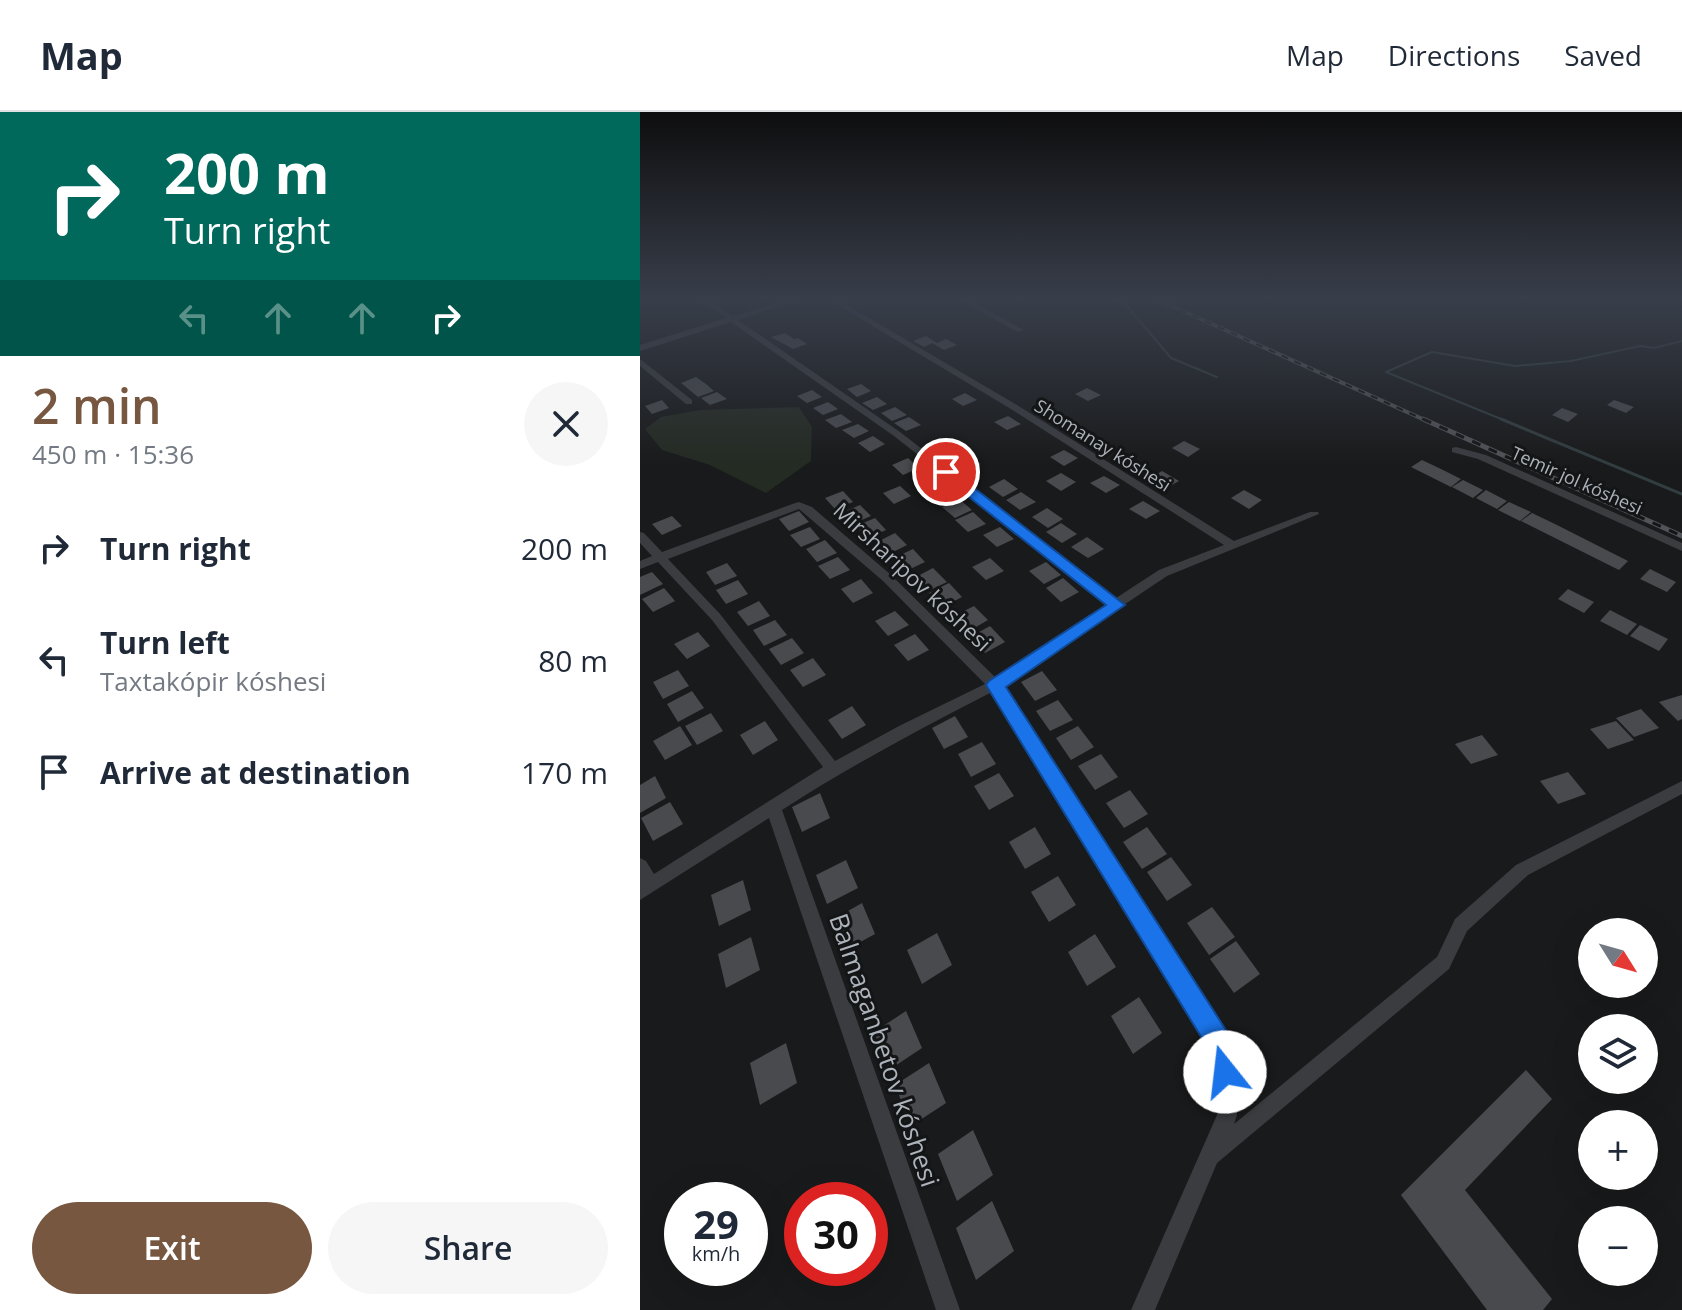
<!DOCTYPE html>
<meta charset="utf-8">
<style>
body{margin:0;font-family:"Open Sans",sans-serif;background:#f6f6f7;color:#1f2937;height:100vh;display:flex;flex-direction:column;font-size:30px;white-space:nowrap}
*{box-sizing:border-box;margin:0}
p{font-size:26px;color:#747a83}
.icon{flex:none;width:44px;height:44px;fill:none;stroke:currentColor;stroke-width:2;stroke-linecap:round;stroke-linejoin:round}
.map{position:relative;flex:1;overflow:hidden}
.side{display:flex;flex-direction:column;background:#fff;width:640px}
.side>*{flex:none}
.banner{background:#00695c;color:#fff;overflow:hidden}
.needle{width:52px;rotate:127deg}
.controls{position:absolute;left:938px;top:806px;display:grid;gap:16px}
.controls a{display:grid;place-items:center;width:80px;height:80px;border-radius:50%;background:#fff;box-shadow:0 8px 32px #0002;font-size:40px}
.speed{position:absolute;left:24px;top:1070px;display:flex;gap:16px;font-size:40px;font-weight:700;text-align:center}
.speed>*{display:grid;place-content:center;width:104px;height:104px;border-radius:50%;background:#fff;box-shadow:0 8px 32px #0002;line-height:1}
.speed small{font-size:20px;font-weight:400}
.speed .limit{border:12px solid #d22;background:#fff;color:#111}
.pin{position:absolute;display:grid;place-items:center;width:68px;height:68px;color:#fff;margin:-34px;border:4px solid #fff;border-radius:50%;box-shadow:0 2px 8px #0007}
.me{position:absolute;width:88px;margin:-44px;rotate:344deg;stroke-linejoin:round;filter:drop-shadow(0 0 6px #0008)}
.turn{display:flex;align-items:center;gap:28px;height:168px;padding:0 32px;font-size:36px}
.turn .icon{width:104px;height:104px;stroke-width:2.5}
.turn b{display:block;font-size:56px;line-height:68px}
.lanes{display:flex;align-items:center;height:76px;padding:0 32px;background:#0003;justify-content:center;gap:40px;direction:ltr}
.lanes .off{opacity:.35}
.round{display:grid;place-items:center;flex:none;width:84px;height:84px;border-radius:42px;background:#f6f6f7}
.overview{display:flex;align-items:center;justify-content:space-between;height:136px;padding:0 32px}
h1{font-size:48px;font-weight:600;line-height:60px;color:#77573f}
.primary-button{display:flex;gap:16px;margin-top:auto;padding:16px 32px}
.primary-button a{flex:1;height:92px;border-radius:48px;background:#77573f;color:#fff;font-size:32px;font-weight:600;line-height:92px;text-align:center}
.primary-button a+a{background:#f6f6f7;color:#1f2937}
ul{padding:0;list-style:none}
li{display:flex;align-items:center;gap:24px;height:112px;padding:0 32px}
li div{flex:1}
li b{display:block;font-size:30px}
li em{font-style:normal}
header{display:flex;align-items:center;gap:48px;box-sizing:border-box;height:112px;padding:0 40px;background:#fff;border-bottom:2px solid #e0e1e3}
header strong{font-size:38px}
nav{display:flex;gap:44px;margin-inline-start:auto;font-size:28px}
main{display:flex;flex:1;min-height:0}
.map>svg:first-child{display:block}
.green{fill:#242b23}
.lines{fill:none;stroke-linecap:round;stroke-linejoin:round}
.stream-far1{stroke:#323d40;stroke-width:2}
.stream{stroke:#323d40;stroke-width:3}
.building{fill:#484a4e}
.street{fill:#3a3c40;fill-rule:evenodd}
.rail-far1-casing{stroke:#505357;stroke-width:4}
.rail-casing{stroke:#505357;stroke-width:5}
.rail-far1{stroke:#141516;stroke-width:2;stroke-dasharray:7;stroke-linecap:butt}
.rail{stroke:#141516;stroke-width:3;stroke-dasharray:9;stroke-linecap:butt}
.route{fill:#1a73e8;stroke:#114b97;stroke-width:2}
.labels{text-anchor:middle;dominant-baseline:central;stroke-width:6;stroke-linejoin:round;paint-order:stroke}
.far-street-label{font-size:18px;fill:#adb3ba;stroke:#141516}
.street-label{font-size:22px;fill:#adb3ba;stroke:#141516}
.near-street-label{font-size:26px;fill:#adb3ba;stroke:#141516}
</style>
<header>
<strong>Map</strong>
<nav><a>Map</a><a>Directions</a><a>Saved</a></nav>
</header>
<main>
<section class="side">
<div class="banner">
<div class="turn"><svg class="icon" aria-label="right" viewBox="0 0 24 24"><path d="M7 20v-9h11M14 6l5 5-5 5"/></svg><div><b>200 m</b>Turn right</div></div>
<div class="lanes"><svg class="icon off" aria-label="left" viewBox="0 0 24 24"><path d="M17 20v-9H6M10 6l-5 5 5 5"/></svg><svg class="icon off" aria-label="ahead" viewBox="0 0 24 24"><path d="M12 20V5M6 11l6-6 6 6"/></svg><svg class="icon off" aria-label="ahead" viewBox="0 0 24 24"><path d="M12 20V5M6 11l6-6 6 6"/></svg><svg class="icon" aria-label="right" viewBox="0 0 24 24"><path d="M7 20v-9h11M14 6l5 5-5 5"/></svg></div>
</div>
<div class="overview"><div><h1>2 min</h1><p>450 m · 15:36</p></div><a class="round"><svg class="icon" aria-label="close" viewBox="0 0 24 24"><path d="M6 6l12 12M18 6L6 18"/></svg></a></div>
<ul>
<li><svg class="icon" aria-label="right" viewBox="0 0 24 24"><path d="M7 20v-9h11M14 6l5 5-5 5"/></svg><div><b>Turn right</b></div><em>200 m</em></li>
<li><svg class="icon" aria-label="left" viewBox="0 0 24 24"><path d="M17 20v-9H6M10 6l-5 5 5 5"/></svg><div><b>Turn left</b><p>Taxtakópir kóshesi</p></div><em>80 m</em></li>
<li><svg class="icon" aria-label="arrive" viewBox="0 0 24 24"><path d="M6 21V4h12l-3 4 3 4H6"/></svg><div><b>Arrive at destination</b></div><em>170 m</em></li>
</ul>
<div class="primary-button"><a>Exit</a><a>Share</a></div>
</section>
<div class="map">
<svg width="1042" height="1198" viewBox="0 0 1042 1198">
<rect width="100%" height="100%" fill="#191a1b"/>
<!-- green -->
<path class="green" d="M159,295l13,20 -1,34 -45,32 -56,-28 -48,-15 -17,-21 16,-12 39,-7z"/>
<g class="lines">
<!-- stream-far1 -->
<path class="stream-far1" d="M470,186l17,8 44,52 46,19
M866,309l-120,-49 46,-20 83,14 56,-5 69,-15 14,2 28,-7"/>
<!-- stream -->
<path class="stream" d="M861,307l181,75"/>
</g>
<!-- building -->
<path class="building" d="M145,221l9,6 4,-1 9,6 -14,5 -22,-12z
M286,224l11,7 9,-4 11,6 -13,5 -12,-7 -8,4 -11,-6z
M56,265l10,7 8,7 -16,6 -17,-14z
M221,272l10,7 -14,6 -10,-8z
M447,276l14,7 -13,6 -13,-7z
M172,278l10,7 -15,6 -10,-7z
M77,280l10,7 -17,6 -9,-7z
M325,281l12,7 -14,6 -11,-7z
M237,285l10,7 -14,6 -11,-7z
M22,288l7,8 -17,6 -7,-8z
M974,288l20,7 -8,6 -19,-8z
M188,290l10,7 -15,6 -10,-7z
M255,295l12,8 -15,6 -11,-8z
M922,296l16,6 -10,8 -16,-7z
M201,302l11,8 -16,6 -11,-8z
M368,304l13,8 -14,6 -13,-8z
M269,305l12,8 -15,6 -12,-8z
M218,312l11,7 -15,7 -12,-8z
M233,324l12,8 -15,8 -12,-9z
M544,329l16,8 -12,8 -16,-9z
M313,332l12,8 -15,8 -12,-9z
M424,338l14,8 -14,8 -14,-9z
M328,343l13,9 -15,7 -13,-9z
M268,346l11,10 -16,7 -11,-10z
M782,348l19,9 20,10 -10,8 -40,-20z
M522,359l17,10 -14,8 -16,-10z
M421,361l15,9 -15,9 -15,-10z
M464,364l16,9 -14,8 -16,-10z
M364,367l14,10 -15,8 -14,-10z
M823,368l20,10 -10,8 -21,-11z
M260,374l11,10 -17,8 -11,-11z
M306,375l11,11 -16,8 -12,-11z
M604,378l18,10 -13,9 -18,-11z
M846,378l21,11 -10,8 -21,-11z
M203,379l10,11 -18,7 -10,-11z
M381,380l15,10 -16,8 -14,-10z
M319,387l13,11 -17,8 -13,-11z
M503,389l17,10 -14,8 -17,-10z
M869,390l22,10 -11,9 -22,-11z
M220,393l11,11 -19,8 -11,-11z
M407,396l16,11 -15,9 -16,-11z
M159,399l10,11 -20,9 -10,-12z
M333,400l13,12 -18,8 -13,-12z
M892,401l23,11 73,37 -9,9 -98,-49z
M32,404l10,10 -20,9 -10,-11z
M235,406l11,12 -18,8 -12,-12z
M421,411l16,11 -15,9 -16,-11z
M170,415l10,12 -19,8 -11,-12z
M360,415l14,12 -17,8 -14,-12z
M255,421l12,12 -18,9 -12,-12z
M447,425l17,12 -16,9 -17,-11z
M185,428l12,13 -20,9 -11,-13z
M273,437l12,13 -19,9 -12,-13z
M198,445l12,13 -20,9 -12,-13z
M350,446l14,13 -18,9 -14,-13z
M406,450l15,13 -17,9 -15,-13z
M87,451l10,13 -22,9 -9,-13z
M293,456l14,14 -19,9 -14,-13z
M1010,457l26,13 -9,10 -27,-13z
M12,460l11,12 -23,11v-18z
M423,466l16,14 -18,10 -15,-14z
M221,467l12,14 -20,10 -12,-14z
M98,468l10,14 -22,10 -10,-14z
M309,471l13,14 -19,10 -14,-14z
M24,476l11,13 -22,11 -11,-13z
M928,477l26,13 -10,11 -26,-14z
M119,489l11,15 -22,10 -11,-14z
M334,494l14,14 -19,11 -15,-15z
M970,498l27,14 -10,11 -27,-14z
M255,499l14,14 -21,11 -13,-15z
M135,508l12,15 -23,11 -11,-16z
M1000,513l28,14 -9,12 -29,-15z
M350,514l15,16 -20,11 -15,-16z
M58,520l12,14 -23,13 -13,-15z
M275,522l14,16 -21,11 -14,-16z
M152,526l12,15 -23,12 -12,-16z
M173,546l13,17 -23,12 -13,-17z
M38,558l11,16 -26,13 -10,-17z
M402,559l15,19 -22,11 -14,-19z
M52,579l12,17 -26,14 -11,-18z
M1042,583v24l-4,2 -19,-19z
M418,588l15,20 -23,11 -14,-20z
M212,594l14,19 -24,14 -14,-19z
M1001,597l18,19 -25,9 -18,-19z
M71,601l12,18 -26,14 -12,-19z
M315,604l13,21 -24,12 -12,-21z
M125,609l13,19 -25,15 -13,-20z
M976,609l18,19 -26,9 -18,-20z
M40,614l12,19 -27,15 -12,-19z
M438,614l16,21 -23,13 -15,-22z
M842,623l16,20 -27,9 -16,-20z
M342,630l14,22 -25,13 -13,-23z
M461,642l17,23 -23,13 -17,-24z
M928,660l18,22 -28,10 -18,-23z
M359,661l15,23 -25,14 -15,-24z
M15,664l11,22 -26,15v-28z
M490,678l18,24 -24,14 -18,-25z
M180,681l10,25 -28,14 -10,-25z
M30,690l13,22 -30,17 -12,-23z
M395,715l16,27 -26,15 -16,-27z
M507,715l20,27 -25,15 -19,-27z
M531,745l21,28 -25,16 -20,-29z
M206,748l12,28 -31,16 -11,-29z
M418,764l18,29 -27,17 -18,-30z
M103,768l8,30 -32,16 -8,-31z
M222,791l13,31 -31,17 -12,-31z
M572,795l23,30 -26,18 -22,-32z
M297,821l15,32 -30,19 -15,-34z
M455,822l21,33 -29,19 -19,-34z
M111,825l9,33 -34,18 -8,-34z
M596,829l24,33 -26,19 -24,-34z
M499,885l23,36 -29,21 -22,-38z
M266,899l16,37 -33,22 -15,-38z
M146,931l11,40 -37,22 -10,-42z
M289,951l17,40 -35,23 -16,-41z
M886,958l26,29 -87,91 87,109 -9,11h-56l-86,-115z
M333,1018l20,45 -36,26 -19,-47z
M352,1089l22,50 -38,29 -20,-52z"/>
<g class="lines">
<!-- street -->
<path class="street" d="M58,186h9l26,18 59,-18h11l-65,22 162,112 216,166 43,-28 65,-25 -213,-136 -185,-111h9l182,107 217,136 76,-29h8l1,2 -152,62 -164,110 228,357 3,7 3,65 -3,9 203,-167 18,-38 61,-54 166,-84v13l-154,81 -61,56 -18,38 -232,194 -62,147h-24l86,-195 -3,-63 -222,-360c-72,37 -142,74 -210,118l178,500h-24l-167,-492 -129,82v-42l6,3 8,13 169,-107 -111,-147 -54,-58 -18,7v-8l12,-5 -12,-13v-11l4,1 18,19 133,-49 4,-1 13,5 79,68 105,103 112,-74 -214,-168 -163,-114 -91,29v-6l86,-27zM159,397l84,72 102,103 -86,42 -64,35 -115,-147 -52,-55z
M317,186h9l58,32 -7,2z
M0,247l52,41v4h-6l-46,-38z
M816,335l30,8 196,88v8l-204,-92 -26,-7v-4z"/>
<defs>
<path id="rail-far1" d="M514,186l273,123"/>
<path id="rail" d="M783,307l259,117"/>
</defs>
<!-- rail-far1 casing -->
<use href="#rail-far1" class="rail-far1-casing"/>
<!-- rail casing -->
<use href="#rail" class="rail-casing"/>
<!-- rail-far1 -->
<use href="#rail-far1" class="rail-far1"/>
<!-- rail -->
<use href="#rail" class="rail"/>
</g>
<!-- sky -->
<linearGradient id="sky" x2="0" y2="1"><stop stop-color="#0e0e0f"/><stop offset="0.53" stop-color="#383e4a"/><stop offset="1" stop-color="#383e4a" stop-opacity="0"/></linearGradient>
<rect width="1042" height="353" fill="url(#sky)"/>
<!-- route -->
<path class="route" d="M301,358h10l174,135 -119,82 227,354 5,31 -4,9 -9,4 -9,-4 -5,-28 -225,-368 3,-4 117,-76 -165,-130z"/>
<g class="labels">
<!-- far-street labels -->
<g class="far-street-label">
<text transform="translate(463 333) rotate(32)">Shomanay kóshesi</text>
<text transform="translate(937 368) rotate(24)">Temir jol kóshesi</text>
</g>
<!-- street labels -->
<g class="street-label">
<text transform="translate(273 464) rotate(43)">Mirsharipov kóshesi</text>
</g>
<!-- near-street labels -->
<g class="near-street-label">
<text transform="translate(245 938) rotate(71)">Balmaganbetov kóshesi</text>
</g>
</g>
</svg>
<div class="controls">
<a><svg class="needle" viewBox="-14 -14 28 28"><path d="M0-13l5 13h-10z" fill="#e53935"/><path d="M0 13l5-13h-10z" fill="#747a83"/></svg></a>
<a><svg class="icon" aria-label="layers" viewBox="0 0 24 24"><path d="M12 4l9 5-9 5-9-5zM3 14l9 5 9-5"/></svg></a>
<a>+</a>
<a>−</a>
</div>
<div class="speed"><div>29<small>km/h</small></div><div class="limit">30</div></div>
<div class="pin" style="left:306px;top:360px;background:#d93025"><svg class="icon" aria-label="arrive" viewBox="0 0 24 24"><path d="M6 21V4h12l-3 4 3 4H6"/></svg></div>
<svg class="me" style="left:585px;top:960px" viewBox="-20 -20 40 40"><circle r="19" fill="#fff"/><path d="M0-13L10 11 0 6-10 11z" fill="#1a73e8"/></svg>
</div>
</main>
